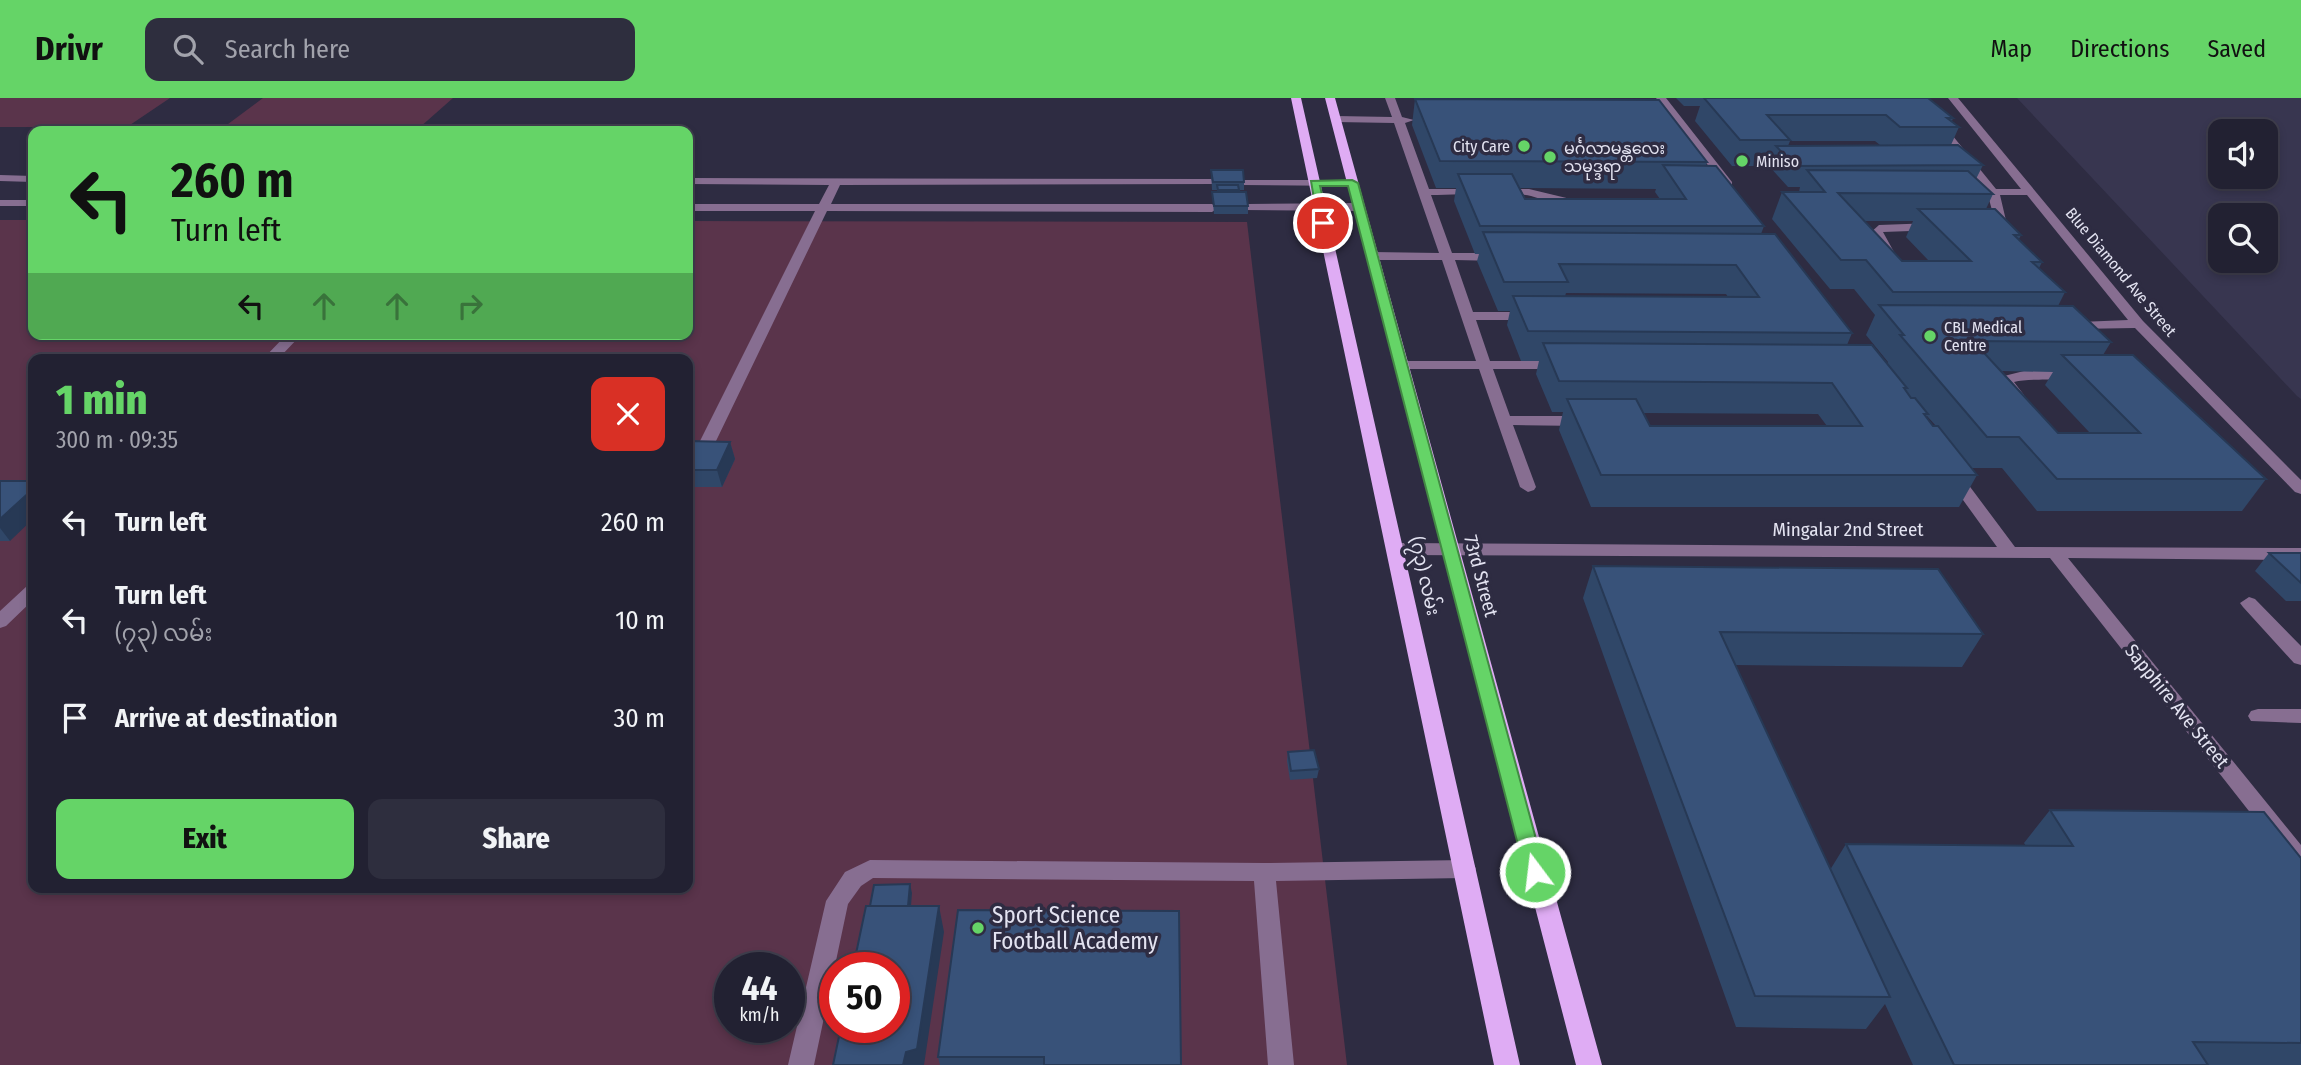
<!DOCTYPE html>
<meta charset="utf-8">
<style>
body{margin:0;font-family:"Fira Sans Condensed","Noto Sans Myanmar",sans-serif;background:#2e2e3e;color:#f1f3f6;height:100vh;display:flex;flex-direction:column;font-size:26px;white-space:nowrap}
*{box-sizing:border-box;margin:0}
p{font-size:23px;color:#a2a3ac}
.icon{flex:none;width:38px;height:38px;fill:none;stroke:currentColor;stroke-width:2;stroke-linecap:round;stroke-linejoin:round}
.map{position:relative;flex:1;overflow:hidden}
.details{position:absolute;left:28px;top:256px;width:665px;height:539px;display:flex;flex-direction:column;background:#222132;border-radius:14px;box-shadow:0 4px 10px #0003,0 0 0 2px #3f3e4d}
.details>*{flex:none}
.top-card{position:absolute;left:28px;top:28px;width:665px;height:214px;border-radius:14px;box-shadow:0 4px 10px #0003,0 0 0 2px #3f3e4d;background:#65d467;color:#111;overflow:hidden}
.controls{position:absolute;left:2208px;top:21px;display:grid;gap:14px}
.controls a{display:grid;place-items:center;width:70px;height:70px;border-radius:14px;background:#222132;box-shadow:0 4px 10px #0003,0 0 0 2px #3f3e4d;font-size:35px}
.speed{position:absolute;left:714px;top:854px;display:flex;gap:14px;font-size:35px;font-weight:700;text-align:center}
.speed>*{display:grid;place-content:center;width:91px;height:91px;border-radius:50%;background:#222132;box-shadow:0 4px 10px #0003,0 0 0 2px #3f3e4d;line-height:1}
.speed small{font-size:18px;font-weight:400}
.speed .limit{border:10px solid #d22;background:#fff;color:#111}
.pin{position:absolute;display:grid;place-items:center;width:60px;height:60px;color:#fff;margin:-30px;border:4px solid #fff;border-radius:50%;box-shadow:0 2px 7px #0007}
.me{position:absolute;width:77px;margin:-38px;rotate:345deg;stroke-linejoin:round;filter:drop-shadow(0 0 5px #0008)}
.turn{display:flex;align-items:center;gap:24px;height:147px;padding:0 28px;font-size:32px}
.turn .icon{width:91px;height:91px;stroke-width:2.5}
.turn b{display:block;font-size:49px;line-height:60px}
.lanes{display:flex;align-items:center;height:66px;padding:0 28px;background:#0003;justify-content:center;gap:35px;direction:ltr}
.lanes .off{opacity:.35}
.round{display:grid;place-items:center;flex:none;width:74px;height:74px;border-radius:14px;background:#2e2e3e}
.overview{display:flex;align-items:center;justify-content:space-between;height:119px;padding:0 28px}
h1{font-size:42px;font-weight:800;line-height:52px;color:#65d467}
.button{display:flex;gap:14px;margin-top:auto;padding:14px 28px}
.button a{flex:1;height:80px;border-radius:14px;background:#65d467;color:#111;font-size:28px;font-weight:800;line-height:80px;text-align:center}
.button a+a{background:#2e2e3e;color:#f1f3f6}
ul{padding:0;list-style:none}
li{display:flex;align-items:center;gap:21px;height:98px;padding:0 28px}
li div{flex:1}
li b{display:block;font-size:26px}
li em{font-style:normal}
header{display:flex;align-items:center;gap:42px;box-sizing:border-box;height:98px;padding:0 35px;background:#65d467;color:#111}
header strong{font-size:33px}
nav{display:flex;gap:38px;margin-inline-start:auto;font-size:24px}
.search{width:490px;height:63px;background:#2e2e3e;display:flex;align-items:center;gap:18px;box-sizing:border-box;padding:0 24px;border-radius:14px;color:#a2a3ac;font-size:26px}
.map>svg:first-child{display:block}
.built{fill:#383650;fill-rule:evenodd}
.green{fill:#5a344b;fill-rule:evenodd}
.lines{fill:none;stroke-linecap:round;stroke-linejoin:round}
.minor{fill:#876e91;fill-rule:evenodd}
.major{fill:#dfacf4;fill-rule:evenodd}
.wall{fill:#304768;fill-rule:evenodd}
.shaded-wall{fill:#273955}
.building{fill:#385279;stroke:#273955;stroke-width:2}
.route{fill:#65d467;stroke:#428a43;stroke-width:2}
.poi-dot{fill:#65d467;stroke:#2e2c42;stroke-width:2.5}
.labels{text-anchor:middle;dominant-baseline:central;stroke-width:7;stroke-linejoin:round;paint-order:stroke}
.far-poi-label{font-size:16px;fill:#e3e3f1;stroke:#2e2c42;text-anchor:start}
.far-street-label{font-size:16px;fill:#e3e3f1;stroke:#2e2c42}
.street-label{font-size:19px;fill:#e3e3f1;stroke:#2e2c42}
.near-poi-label{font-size:23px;fill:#e3e3f1;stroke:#2e2c42;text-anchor:start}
</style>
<header>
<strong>Drivr</strong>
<div class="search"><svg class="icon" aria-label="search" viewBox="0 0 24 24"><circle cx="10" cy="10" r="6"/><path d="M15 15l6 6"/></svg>Search here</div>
<nav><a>Map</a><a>Directions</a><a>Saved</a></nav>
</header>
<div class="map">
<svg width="2301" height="967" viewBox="0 0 2301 967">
<rect width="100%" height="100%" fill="#2e2c42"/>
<!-- built -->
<path class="built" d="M2017,0h284v301l-4,-3zM2221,33h45v46h-45zM2221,117h45v46h-45z"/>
<!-- green -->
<path class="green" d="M0,0h170l-43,29h-127z
M263,0h190l-34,30 -199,2z
M0,122h33v114h655v-113l559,1 100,843h-1347zM33,261h655v528h-655zM730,870h59v59h-59zM835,870h59v59h-59z"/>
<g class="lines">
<!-- minor -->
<path class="minor" d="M1385,0h10l7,19 12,3 -9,3 24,66h100l50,12c-14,10 -33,-1 -48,-5 -22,-5 -74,-1 -100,-1l21,58h47l6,4 -6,4 -44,-1 18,52h60l7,4 -7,4h-57l14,41h72l7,4 -7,4h-69l17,47h73l8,5 -8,5 -70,-1 23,62 -2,3 -6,2 -8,-5 -41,-118h-78l-7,-4 7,-4h75l-34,-101h-70l-6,-4 6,-4 67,1 -45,-130 -58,-1 -5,-3 5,-3 56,1z
M1656,0h10l66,84v4h-8z
M1912,0h10l74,91h25l-73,-91h10l185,223 158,159v14l-6,-2 -160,-164 -60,1v-6l5,-1 48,-2 -101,-125h-27l8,34 -10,3 -11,-40z
M0,77l33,1v6l-33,-1z
M688,80l523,1 6,3 -2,2 -375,1 -9,19h381l6,4 -6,4 -385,-1 -111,230 -8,5 -8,-5 115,-230h-127v-7h131l10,-19 -141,-1z
M1245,82h107l6,3 -6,3 -111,-1 -2,-2z
M0,102h33v6h-33z
M1248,106l111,-1 6,4 -6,4 -115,-1v-4z
M1934,125l4,1v6l-55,2 11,20 -6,4 -4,-1 -15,-21 10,-9z
M287,236h15l-24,25h-15z
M2028,272h45l7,4c-11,9 -48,3 -66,8l10,13 -2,3h-10l-14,-18 2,-3z
M1953,372l6,2 56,75 286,1v12l-233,-2 233,287v25l-8,-3 -243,-309 -655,-3 -8,-6 8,-6 602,4 -52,-72z
M33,486v16l-27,26 -6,2v-17l27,-25z
M2249,499l6,2 46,47v19l-7,-2 -51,-56 -3,-4z
M2258,611h43v14l-50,-2 -3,-5 3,-5z
M870,762l394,3 201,-3 8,2 3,7 -3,7 -8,2 -189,3 18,184h-26l-14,-184 -381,-3 -12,8 -13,18 -34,161h-26l38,-164 19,-29z"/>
<!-- major -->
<path class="major" d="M1291,0h10l219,967h-26z
M1325,0h10l267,967h-26z"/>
</g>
<!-- wall -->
<path class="wall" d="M1676,0h252l25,20 -1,3 7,6 -8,18 32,20 -7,14 17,15 -7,15 35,26 -2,4 23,23 -3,6 26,24 -7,14 53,36 -8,13 163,124 -24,32h-205l-35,-43h-31l6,7 -18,32h-368l-32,-77 4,-18h-11l-16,-38 3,-13h-18l-14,-36 3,-14h-12l-21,-50 2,-7h-4l-21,-53 2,-13h-20l-24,-63 3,-26 292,63 -1,4 58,60 -3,8 91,99 -5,12 40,19 1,-2 -22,-27 9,-20 -21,-26h-24l-58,-70 10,-27h17l1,-5h-12l-19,-21h-37l-37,-45 5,-15h-16zM1790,43h85l5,4 -92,1zM1520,90l136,1 -1,3 5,7h-135zM1864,123h49l-7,16 23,24h-27zM1566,195l160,1 2,3 -163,-1zM2002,273l51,1 -8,13 45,48h-32zM1644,315l174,1 9,12h-177zM1927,318l9,10h-3l-7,-9z
M1211,72l33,12v8h-5v2l9,14v8h-34l-2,-22h5v-2h-5z
M688,343l42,1 5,17 -13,28h-34z
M0,383l10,60h-10z
M2269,455h32v48h-15l-31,-30z
M1593,468l390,68 -21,33 -227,-2 95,205 16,-26 180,2 -2,-3 26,-33 251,48v207h-388l-28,-61 -19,25 -130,-2 -153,-429z
M1288,654l31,17 -2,9 -27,2 -3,-19z
M958,812l223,155h-241l-2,-8z"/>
<!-- shaded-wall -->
<path class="shaded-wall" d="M730,344l5,17 -13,28 -5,-17z
M33,391v30l-23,22 -10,-13v-9z
M910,786l2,9 -2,26 -2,-9z
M939,808l5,26 -20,133h-21z"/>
<!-- building -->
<path class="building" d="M1704,0h224l25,20h-6l12,9h-59l-14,-12h-119l23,25h-50z
M1415,1l244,1 48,62 -267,-1z
M1958,47l25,20 -188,1 -19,-20z
M1663,67l53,1 48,60h-284l-22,-52h54l13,25h161z
M1211,72h32l1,12h-31z
M1807,72l161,1 25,23 -155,-1 64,68h69l-53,-52h77l26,26h-7l28,27h-10l33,30h-172l-27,-32h-25l-59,-68h43z
M1217,87h21l1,5h-21z
M1212,94h34l2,14h-34z
M1483,134l292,2 77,99 -324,-2 -15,-35 246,1 -23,-32 -177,-1 9,18h-64z
M1879,207l194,1 38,36 -138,-1 85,92h82l-78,-78h71l133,124h-209l-38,-42h-32l-87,-102h4z
M1543,245l329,2 35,43h-3l7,10h4l13,16h-4l9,12h5l39,49h-376l-34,-76h69l14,27h212l-30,-43 -273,-2z
M688,343l42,1 -13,28h-29z
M0,383h33v8l-33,30z
M2269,455h32v30z
M1593,468l345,3 45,65 -263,-2 170,365 -135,-1z
M1314,652l5,19 -28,2 -3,-19z
M2050,712l214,2 37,46v185l-108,-1 15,23h-254l-108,-221 227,2z
M910,786l-2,22h-38l4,-21z
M866,808h73l-22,143 -11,3 -3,13h-70l8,-38h53v-59h-41z
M958,812l221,1 2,154h-137v-8h-106z"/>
<!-- route -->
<path class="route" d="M1352,82l6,3 187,689 -2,6 -8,2 -7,-2 -3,-6 -177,-686h-28l9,37 -6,3 -5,-3 -7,-42z"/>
<!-- markers -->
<g class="poi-dot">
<circle cx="1524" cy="48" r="7"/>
<circle cx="1550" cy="59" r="7"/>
<circle cx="1742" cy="63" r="7"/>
<circle cx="1930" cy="238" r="7"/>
<circle cx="978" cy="830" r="7"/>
</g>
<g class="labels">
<!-- far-poi labels -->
<g class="far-poi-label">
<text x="1510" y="48" text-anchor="end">City Care</text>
<text x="1564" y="50">မင်္ဂလာမန္တလေး<tspan x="1564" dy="18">သမုဒ္ဒရာ</tspan></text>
<text x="1756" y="63">Miniso</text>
<text x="1944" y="229">CBL Medical<tspan x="1944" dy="18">Centre</tspan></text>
</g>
<!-- far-street labels -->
<g class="far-street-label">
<text transform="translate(2121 174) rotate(50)">Blue Diamond Ave Street</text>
</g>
<!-- street labels -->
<g class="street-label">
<text x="1848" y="431">Mingalar 2nd Street</text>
<text transform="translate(1425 478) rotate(77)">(၇၃) လမ်း</text>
<text transform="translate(1481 478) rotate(75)">73rd Street</text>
<text transform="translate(2177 608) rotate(51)">Sapphire Ave Street</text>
</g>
<!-- near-poi labels -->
<g class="near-poi-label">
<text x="992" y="817">Sport Science<tspan x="992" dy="26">Football Academy</tspan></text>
</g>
</g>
</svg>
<div class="controls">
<a><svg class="icon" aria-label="sound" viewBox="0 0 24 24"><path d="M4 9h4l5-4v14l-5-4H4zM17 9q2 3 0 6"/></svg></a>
<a><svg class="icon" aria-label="search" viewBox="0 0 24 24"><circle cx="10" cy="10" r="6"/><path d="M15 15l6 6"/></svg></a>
</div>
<div class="speed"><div>44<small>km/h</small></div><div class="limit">50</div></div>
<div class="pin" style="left:1323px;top:125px;background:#d93025"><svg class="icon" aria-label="arrive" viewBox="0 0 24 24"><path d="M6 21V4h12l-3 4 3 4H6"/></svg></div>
<svg class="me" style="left:1535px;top:774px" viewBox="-20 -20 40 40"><circle r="17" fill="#65d467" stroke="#fff" stroke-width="3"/><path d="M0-11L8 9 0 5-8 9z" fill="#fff"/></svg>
<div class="top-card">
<div class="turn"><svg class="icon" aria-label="left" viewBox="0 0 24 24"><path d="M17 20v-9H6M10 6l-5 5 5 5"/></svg><div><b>260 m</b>Turn left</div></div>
<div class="lanes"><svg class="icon" aria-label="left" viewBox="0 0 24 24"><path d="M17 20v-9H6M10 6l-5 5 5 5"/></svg><svg class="icon off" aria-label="ahead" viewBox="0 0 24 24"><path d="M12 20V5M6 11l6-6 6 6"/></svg><svg class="icon off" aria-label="ahead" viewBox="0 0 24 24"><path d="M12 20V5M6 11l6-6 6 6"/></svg><svg class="icon off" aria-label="right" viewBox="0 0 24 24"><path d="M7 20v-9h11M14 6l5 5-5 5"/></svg></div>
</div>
<section class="details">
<div class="overview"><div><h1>1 min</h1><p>300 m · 09:35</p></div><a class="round" style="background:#d93025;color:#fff"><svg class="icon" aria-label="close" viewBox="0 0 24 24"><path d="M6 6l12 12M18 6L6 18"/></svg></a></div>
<ul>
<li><svg class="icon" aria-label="left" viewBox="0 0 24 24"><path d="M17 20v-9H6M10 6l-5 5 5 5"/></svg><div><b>Turn left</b></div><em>260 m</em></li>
<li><svg class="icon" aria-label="left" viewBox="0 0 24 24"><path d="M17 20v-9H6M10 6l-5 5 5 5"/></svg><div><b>Turn left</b><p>(၇၃) လမ်း</p></div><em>10 m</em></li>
<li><svg class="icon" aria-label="arrive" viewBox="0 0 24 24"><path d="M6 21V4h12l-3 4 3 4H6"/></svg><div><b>Arrive at destination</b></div><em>30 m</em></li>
</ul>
<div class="button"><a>Exit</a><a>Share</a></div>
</section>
</div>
